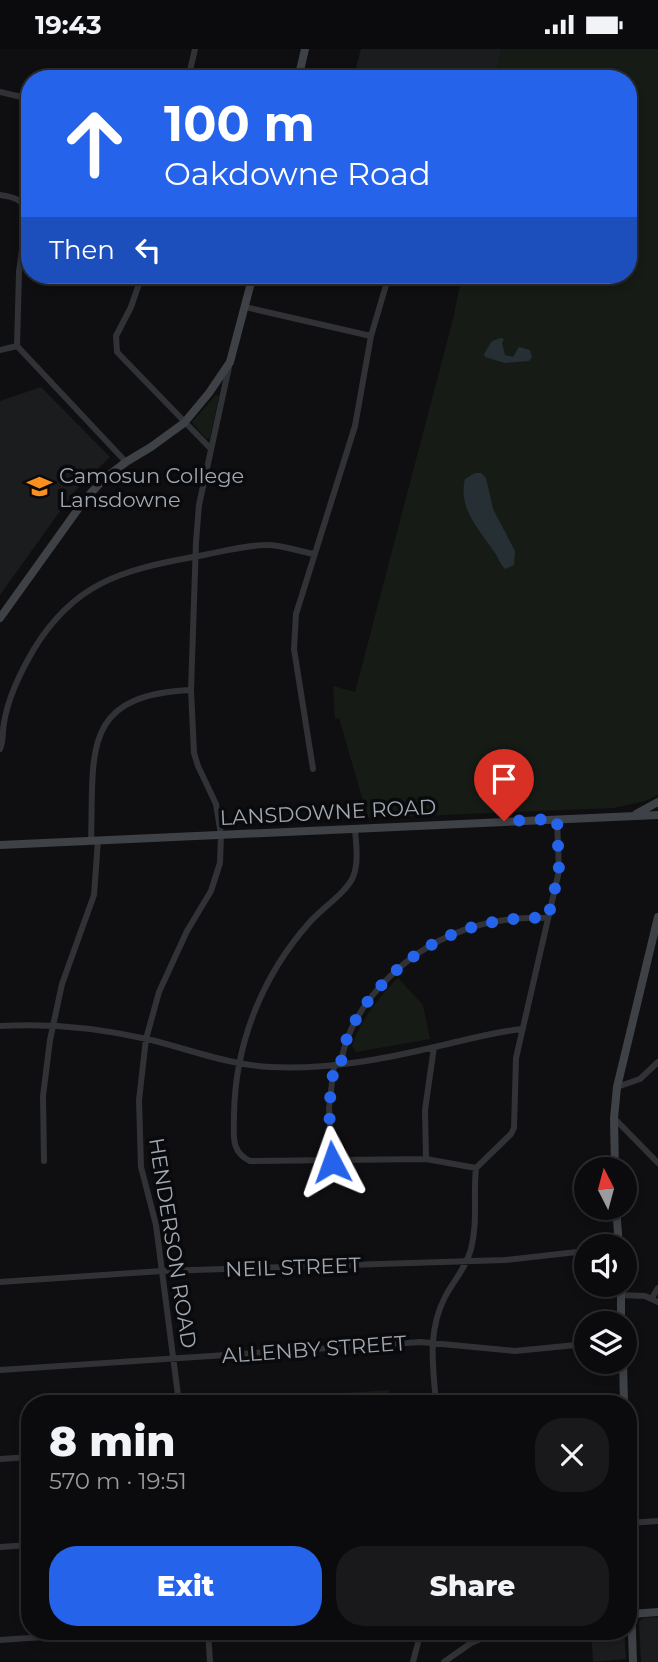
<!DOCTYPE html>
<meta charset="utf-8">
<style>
body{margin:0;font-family:Montserrat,sans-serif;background:#19191b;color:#f1f3f6;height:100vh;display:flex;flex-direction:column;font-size:26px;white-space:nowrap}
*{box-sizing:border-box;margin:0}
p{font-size:23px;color:#9a9b9d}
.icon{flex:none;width:38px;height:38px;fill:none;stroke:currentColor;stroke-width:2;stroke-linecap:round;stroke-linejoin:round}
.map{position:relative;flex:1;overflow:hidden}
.side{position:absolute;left:21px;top:1346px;width:616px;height:245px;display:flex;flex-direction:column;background:#0b0b0d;border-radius:28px;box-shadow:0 4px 10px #0003,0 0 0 2px #2b2b2e}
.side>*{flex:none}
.guide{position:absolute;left:21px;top:21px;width:616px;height:214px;border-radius:28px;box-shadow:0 4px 10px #0003,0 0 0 2px #2b2b2e;background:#2563eb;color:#fff;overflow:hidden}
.needle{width:46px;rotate:354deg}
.buttons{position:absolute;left:574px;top:1108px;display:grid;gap:14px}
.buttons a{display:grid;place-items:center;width:63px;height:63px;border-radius:50%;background:#0b0b0d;box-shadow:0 4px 10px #0003,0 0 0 2px #2b2b2e;font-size:35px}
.pin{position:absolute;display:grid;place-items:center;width:60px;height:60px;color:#fff;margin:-72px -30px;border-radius:50% 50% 50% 0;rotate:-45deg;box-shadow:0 0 7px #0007}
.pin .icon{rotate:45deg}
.me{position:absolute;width:77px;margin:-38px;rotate:356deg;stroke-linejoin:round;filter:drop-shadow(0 0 5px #0008)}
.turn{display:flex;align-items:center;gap:24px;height:147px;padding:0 28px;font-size:32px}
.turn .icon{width:91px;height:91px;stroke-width:2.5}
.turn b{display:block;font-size:49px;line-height:60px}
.then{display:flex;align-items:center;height:66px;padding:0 28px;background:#0003;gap:14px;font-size:26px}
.round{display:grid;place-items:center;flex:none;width:74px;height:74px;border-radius:28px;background:#19191b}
.headline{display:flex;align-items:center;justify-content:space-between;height:119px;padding:0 28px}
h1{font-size:42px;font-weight:800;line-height:52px}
.action{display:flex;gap:14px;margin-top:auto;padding:14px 28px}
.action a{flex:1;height:80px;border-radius:28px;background:#2563eb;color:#fff;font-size:28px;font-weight:800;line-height:80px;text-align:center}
.action a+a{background:#19191b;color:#f1f3f6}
.status{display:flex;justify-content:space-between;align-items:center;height:49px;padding:0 35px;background:#0b0b0d;direction:ltr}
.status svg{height:19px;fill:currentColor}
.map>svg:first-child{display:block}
.built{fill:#1b1c1e}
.green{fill:#161b16}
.water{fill:#263034}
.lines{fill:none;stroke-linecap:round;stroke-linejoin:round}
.street{stroke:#303236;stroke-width:6}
.secondary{stroke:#3e4146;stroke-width:8}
.route{stroke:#2563eb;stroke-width:12;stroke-dasharray:0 21.6}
.labels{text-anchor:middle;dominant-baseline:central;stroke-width:7;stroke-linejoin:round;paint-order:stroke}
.poi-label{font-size:21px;fill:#a0a8b2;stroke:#0a0a0c;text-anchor:start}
.street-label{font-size:21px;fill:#a0a8b2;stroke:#0a0a0c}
</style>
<div class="status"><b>19:43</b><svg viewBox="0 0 49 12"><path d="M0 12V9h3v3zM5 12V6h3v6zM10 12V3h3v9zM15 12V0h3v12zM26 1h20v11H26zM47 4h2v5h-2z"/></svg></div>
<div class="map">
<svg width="658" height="1613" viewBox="0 0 658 1613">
<rect width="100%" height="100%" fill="#0f0f11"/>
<!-- built -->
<path class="built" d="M361,0h141l-7,30h-142z
M41,338l69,70 -37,36 -73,102v-194z
M658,1568v45h-17l-2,-40 4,-4z
M591,1582h33l2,28 -33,3z"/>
<!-- green -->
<path class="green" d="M502,0h156v746l-13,6 -31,7 -246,10 -29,-100 -4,1 -2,-33 22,6 98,-373 9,-44h166v-196h-133z
M216,346l3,1 -9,42 -4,1 -14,-17z
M398,929l25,27 7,34 -74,13 -4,-6c8,-26 27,-49 46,-68z
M389,1341l1,13h-203z"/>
<!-- water -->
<path class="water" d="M501,289l3,1 -2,4 3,12 8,2 6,-10 11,3 2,7 -3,4 -24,2 -20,-6 -1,-3 8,-13z
M475,424h6l5,5 7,31 22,42 -1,14 -9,4c-6,-6 -7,-13 -12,-19 -15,-22 -35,-42 -28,-71z"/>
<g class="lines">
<!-- street -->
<path class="street" d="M188,30l7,-30
M0,43l30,7
M0,146c14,2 23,4 27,18l-8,59 -2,74 -17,4
M142,226l-11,32 -15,29 1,16 93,96
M245,258l126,29
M17,297l109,116
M0,700c4,-9 2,-17 4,-26 4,-26 17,-52 30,-74 40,-66 88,-79 159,-92 24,-4 50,-12 74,-12 15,0 31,6 47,9
M313,720l-19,-120 2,-35 59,-188 16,-90 18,-61
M355,780c1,14 4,34 -2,48 -7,16 -32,32 -44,46 -47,53 -74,121 -75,192 0,19 -4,37 16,46l176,-2 50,9
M91,791c3,-87 -11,-145 100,-150
M0,977c50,-3 99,2 147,13 42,10 81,26 124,28 56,3 114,-8 168,-21 27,-6 55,-14 83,-17
M341,1015c3,-25 16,-49 31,-68 45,-55 106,-81 176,-78
M617,1038l23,-8 18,-17
M614,1069l44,45
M426,1110l-1,-49 9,-63
M44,1112l-1,-65 7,-56 12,-56 32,-89 4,-55
M332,1113l-3,-54 5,-43
M0,1233l162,-11 343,-11 81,-9
M621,1246l24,1 13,6
M652,1249l6,-10
M0,1321l421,-28 94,9 71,-7
M179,1354l-23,-178 -15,-58 -2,-67 7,-61 13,-47 28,-61 24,-40 9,-28 1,-28 -5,-31 -18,-38 -4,-13 -3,-63 5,-148 3,-37 30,-138
M436,1354c-3,-37 -9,-71 9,-106 9,-17 21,-29 26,-48 7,-27 2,-54 5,-81l35,-34 3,-6 2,-70 43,-187 -2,-52
M0,1410l30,-2
M628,1474l30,-2
M0,1498l30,-2
M208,1582l2,31
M0,1591l132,-9
M413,1613l8,-31
M444,1613l27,-19 29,-12"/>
<!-- secondary -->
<path class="secondary" d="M298,30l7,-30
M0,569l86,-120 18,-19 22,-17 25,-15 33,-24 25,-30 21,-31 23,-87
M636,765l22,-12
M0,796l658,-30
M615,1120l-1,-51 3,-31 41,-170
M616,1158l3,39
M621,1236v38
M623,1312l1,42
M628,1470l5,143
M631,1565l27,-2"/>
</g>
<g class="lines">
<!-- route -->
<path class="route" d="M332,1113l-3,-54 5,-43 7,-1c2,-25 16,-49 31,-68 45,-55 106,-81 176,-78l11,-47 -2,-52 -53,2"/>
</g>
<!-- icons -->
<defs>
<symbol id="university-bare" viewBox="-9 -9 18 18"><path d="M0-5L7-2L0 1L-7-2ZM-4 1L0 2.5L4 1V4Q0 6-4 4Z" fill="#f88f1f" stroke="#0a0a0c" stroke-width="2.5" paint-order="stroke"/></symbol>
</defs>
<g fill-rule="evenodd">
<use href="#university-bare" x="22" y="420" width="35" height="35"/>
</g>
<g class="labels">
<!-- poi labels -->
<g class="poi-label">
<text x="59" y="426">Camosun College<tspan x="59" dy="24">Lansdowne</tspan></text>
</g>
<!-- street labels -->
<g class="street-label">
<text transform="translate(328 763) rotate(-3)">LANSDOWNE ROAD</text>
<text transform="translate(173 1194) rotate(81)">HENDERSON ROAD</text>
<text transform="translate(293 1218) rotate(-2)">NEIL STREET</text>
<text transform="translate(314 1300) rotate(-4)">ALLENBY STREET</text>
</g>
</g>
</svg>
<div class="buttons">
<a><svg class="needle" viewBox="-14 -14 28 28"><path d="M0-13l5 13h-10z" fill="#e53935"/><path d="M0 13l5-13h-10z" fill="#9a9b9d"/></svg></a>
<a><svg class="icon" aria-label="sound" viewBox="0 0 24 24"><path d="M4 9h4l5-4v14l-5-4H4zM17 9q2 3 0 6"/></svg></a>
<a><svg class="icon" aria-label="layers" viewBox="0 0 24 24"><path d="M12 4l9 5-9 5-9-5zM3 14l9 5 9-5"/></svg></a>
</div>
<div class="pin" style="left:504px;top:772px;background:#d93025"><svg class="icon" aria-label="arrive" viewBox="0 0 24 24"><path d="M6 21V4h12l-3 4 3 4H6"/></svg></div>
<svg class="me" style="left:332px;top:1113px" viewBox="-20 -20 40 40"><path d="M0-17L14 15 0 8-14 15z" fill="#2563eb" stroke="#fff" stroke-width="4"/></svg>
<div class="guide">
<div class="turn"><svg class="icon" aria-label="ahead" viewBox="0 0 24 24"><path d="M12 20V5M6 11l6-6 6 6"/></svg><div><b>100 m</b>Oakdowne Road</div></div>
<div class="then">Then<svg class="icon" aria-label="left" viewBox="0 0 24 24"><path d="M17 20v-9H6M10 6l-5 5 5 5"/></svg></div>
</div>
<section class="side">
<div class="headline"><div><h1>8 min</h1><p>570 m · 19:51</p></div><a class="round"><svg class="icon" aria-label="close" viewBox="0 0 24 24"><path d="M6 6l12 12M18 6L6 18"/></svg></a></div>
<div class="action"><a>Exit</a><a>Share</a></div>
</section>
</div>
